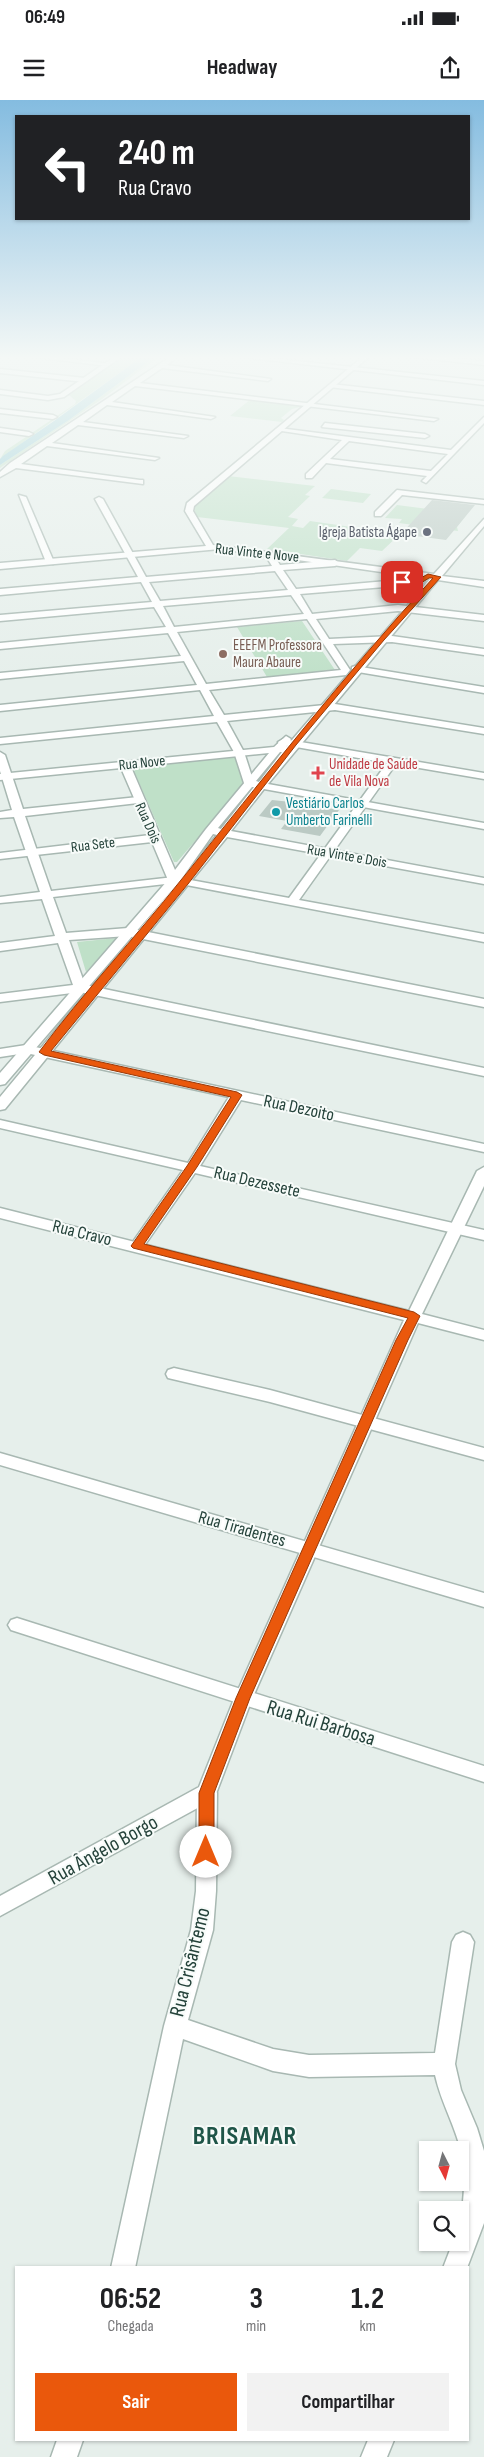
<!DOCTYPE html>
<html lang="pt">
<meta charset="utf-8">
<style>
body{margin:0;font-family:"Sofia Sans Condensed",sans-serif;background:#f2f2f2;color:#202124;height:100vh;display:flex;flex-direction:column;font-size:19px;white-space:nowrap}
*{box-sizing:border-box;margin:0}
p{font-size:16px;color:#757577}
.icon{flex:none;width:28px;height:28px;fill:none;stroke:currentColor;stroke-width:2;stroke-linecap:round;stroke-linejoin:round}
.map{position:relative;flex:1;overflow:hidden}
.drawer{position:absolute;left:15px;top:2166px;width:454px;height:175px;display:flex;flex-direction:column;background:#fff;border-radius:0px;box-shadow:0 1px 4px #0004}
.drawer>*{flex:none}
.top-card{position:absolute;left:15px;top:15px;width:455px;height:105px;border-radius:0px;box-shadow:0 1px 4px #0004;background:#202124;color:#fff;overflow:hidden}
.needle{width:32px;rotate:174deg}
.controls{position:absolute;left:419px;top:2041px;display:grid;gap:10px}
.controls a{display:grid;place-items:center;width:50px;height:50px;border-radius:0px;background:#fff;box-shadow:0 1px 4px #0004;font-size:25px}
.pin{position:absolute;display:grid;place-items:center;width:42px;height:42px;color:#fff;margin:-21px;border-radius:10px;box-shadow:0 2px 8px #0006}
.me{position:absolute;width:55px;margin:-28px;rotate:0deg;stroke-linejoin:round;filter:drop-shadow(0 0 4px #0008)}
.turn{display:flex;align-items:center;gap:18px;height:105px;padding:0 20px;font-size:22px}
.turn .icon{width:65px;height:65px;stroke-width:2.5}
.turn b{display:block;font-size:35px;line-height:42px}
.eta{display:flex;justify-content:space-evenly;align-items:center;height:85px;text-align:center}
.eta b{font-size:30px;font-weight:700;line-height:35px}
.action{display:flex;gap:10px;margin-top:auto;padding:10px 20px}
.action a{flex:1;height:58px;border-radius:0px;background:#ea580c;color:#fff;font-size:20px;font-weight:700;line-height:58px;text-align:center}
.action a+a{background:#f2f2f2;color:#202124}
.status{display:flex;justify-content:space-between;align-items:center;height:35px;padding:0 25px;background:#fff;direction:ltr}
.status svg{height:14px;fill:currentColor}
header{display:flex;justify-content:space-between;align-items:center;height:65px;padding:0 20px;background:#fff;font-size:22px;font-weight:700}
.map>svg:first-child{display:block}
.green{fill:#bfe0c8}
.water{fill:#8ec9d4}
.building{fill:#bbcac4}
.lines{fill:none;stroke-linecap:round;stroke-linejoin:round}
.minor-casing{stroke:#a8b8b2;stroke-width:3}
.tertiary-casing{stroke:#a8b8b2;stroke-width:3}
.minor{fill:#fff;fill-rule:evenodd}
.tertiary{fill:#fff;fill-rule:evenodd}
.route{fill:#ea580c;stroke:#983908}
.worship-dot{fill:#6b7280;stroke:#f7fbf9;stroke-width:2}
.education-dot{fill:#8d6e63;stroke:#f7fbf9;stroke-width:2}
.health-dot{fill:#e0444e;stroke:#f7fbf9;stroke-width:2}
.culture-dot{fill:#0f9aa8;stroke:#f7fbf9;stroke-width:2}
.labels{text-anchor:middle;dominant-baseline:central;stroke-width:4;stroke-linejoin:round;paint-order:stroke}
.far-worship-label{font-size:15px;fill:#5b616d;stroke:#f7fbf9;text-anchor:end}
.far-street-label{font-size:15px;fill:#24423a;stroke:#f7fbf9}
.far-education-label{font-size:15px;fill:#785e54;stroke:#f7fbf9;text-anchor:start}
.far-health-label{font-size:15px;fill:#be3a42;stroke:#f7fbf9;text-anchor:start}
.far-culture-label{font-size:15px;fill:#0d838f;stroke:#f7fbf9;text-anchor:start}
.street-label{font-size:18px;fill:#24423a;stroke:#f7fbf9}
.near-street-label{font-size:21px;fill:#24423a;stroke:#f7fbf9}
.near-district-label{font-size:26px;font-weight:bold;letter-spacing:1px;fill:#1f5548;stroke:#f7fbf9}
</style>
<div class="status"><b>06:49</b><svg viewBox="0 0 49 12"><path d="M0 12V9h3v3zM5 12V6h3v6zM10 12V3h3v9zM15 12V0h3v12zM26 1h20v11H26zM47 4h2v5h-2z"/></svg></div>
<header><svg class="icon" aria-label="menu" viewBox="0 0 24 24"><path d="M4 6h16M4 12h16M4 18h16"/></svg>Headway<svg class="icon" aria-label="share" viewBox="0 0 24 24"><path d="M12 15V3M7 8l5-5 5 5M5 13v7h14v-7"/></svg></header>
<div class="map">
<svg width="484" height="2357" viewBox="0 0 484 2357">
<rect width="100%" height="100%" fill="#e6efeb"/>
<!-- green -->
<path class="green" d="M126,255h18l-144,104 5,-8 70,-47 1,-3 -7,-6z
M157,255h4l-59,44 -102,69v-3l69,-45z
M251,299l45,5 4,3 -8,2 -11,9 3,2 -2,2 -52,-6z
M228,376l87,10 -10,9 5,1 -22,21 10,2 -6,7 11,2 7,-7 90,13 -18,17 -22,-3 -13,13 -80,-12 22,-21 -92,-11 -3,-8 2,-5z
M331,389l40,5 -8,9 -41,-5z
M397,405l70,9 -10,13 1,4 -59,-8 3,-4 -17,-1z
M302,521l33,49 -68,7 -30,-50z
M233,656l2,1 8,21 -2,10 -64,74h-3l-41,-93 5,-4z
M117,838l-31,34 -9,-30z"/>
<!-- water -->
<path class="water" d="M144,255h13l-88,65 -69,45v-6l3,-3 51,-35z"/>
<!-- building -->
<path class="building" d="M432,400l43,5 -29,35 -45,-6z
M272,700l28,3 39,7 -19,26 -39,-7 6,-8 -28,-5z"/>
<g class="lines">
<defs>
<path id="minor" d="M17,255h18l76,9 -3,2z
M173,255h7l-13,10 104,14 -3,2 -106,-13 -22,15 298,36 -4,2 -299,-35 -23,16 103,15 -4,2 -104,-14 -24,17 105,14 -4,2 -106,-13 -26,18 107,15 -4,2 -108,-14 -26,18 119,16h3v4l-127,-16 -16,9v-5l10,-9z
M224,255h17l243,26v4z
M395,255h19l70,6v4z
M0,269l85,9 3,2 -3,2 -85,-9z
M331,284l153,17v4l-155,-18z
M0,309l53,6 4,2 -4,2 -53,-6z
M484,317v6l-58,60 -4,-2 5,-5 -101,-13 -14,15h-6v-4l36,-34 -67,-10 4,-2 172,22zM349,341l99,13 -17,17 -101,-12z
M325,323l100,11 4,2 -4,2 -103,-11z
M0,328l29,4 4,2 -4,2 -29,-4z
M397,390l87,10v4l-82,-9 -21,21h-6v-4z
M19,395l7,2 28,65 -1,2 -7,-2z
M99,397l4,2 43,78 126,-11 -8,-13 4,-2h3l9,14 55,-5 4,3 -4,3 -52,4 13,19 125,-11 4,3 -4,3 -121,10 12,20 86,-9 86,10v6l-86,-10 -82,8 13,20 63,-3 92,13v6l-92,-13 -59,2 17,26 -4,5 -137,15 15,25 111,-11 149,24v6l-149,-24 -108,11 17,31 10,31 -5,3 -5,-3 -10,-31 -17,-30 -217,22v-6l214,-22 -14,-26 -200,21v-6l197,-20 -13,-24 -184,18v-6l181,-17 -13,-23 -168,16v-6l166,-16 -12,-20 -154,14v-6l152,-13 -11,-20 -141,13v-6l138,-12 -43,-78zM275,471l13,19 -128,11 -11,-19zM291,495l13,19 -130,13 -11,-21zM307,519l34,51 -135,14 -29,-52z
M355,566l129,21v6l-132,-22v-4z
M283,639l201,34v6l-88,-15 -97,136 185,34v8l-303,-58 -2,-2 6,-3 104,19 98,-135 -108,-19 -1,-2z
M0,652l5,3 18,54 115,-12 5,3 -5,3 -113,13 26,75 123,-14 6,3 -6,3 -121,14 13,36 62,-5 356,71v8l-356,-71 -59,4 16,45 399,83v8l-404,-84 -80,10v-8l73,-9 -15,-42 -58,8v-8l55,-7 -13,-37 -42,4v-6l40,-5 -26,-75 -14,1v-6l12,-2 -12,-39z
M26,945l458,99v8l-243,-52 -41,66 284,64v10l-289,-67 -53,76h-10l-2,-3 53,-76 -183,-42v-8l188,43 41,-66 -203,-44 -26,4v-8z
M174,1268l96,22 214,58v12l-214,-58 -102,-24 -2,-4 2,-4z
M0,1353l484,140v14l-484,-142z
M17,1518l467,148v16l-473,-152 -3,-5 3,-5z
M207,1684l7,3 3,6 -1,98 -3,39 -25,90 85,29 36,6 126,-2 17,-111 4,-7 7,-3 7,3 4,7 -19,122 6,26 16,38 7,23v72l-17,45h-24l10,-26h7c0,-28 8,-58 2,-87 -6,-28 -21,-52 -27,-80l-126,2 -36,-6 -90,-32 -48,229h-24l53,-242 27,-96 5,-39 1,-98 3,-6z
M57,2340h26l-6,17h-26z
M368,2340h26l-7,17h-26z"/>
<path id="tertiary" d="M117,255h7l-60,42 -16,3 -48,-6v-4l48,6 12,-2z
M365,255h6l-177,151 -1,5 20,34 221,29 50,-55v7l-42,50 42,5v6l-46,-7 -170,204 216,39v6l-220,-40 -33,42 253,47v6l-257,-47 -222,272 -5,1v-13l177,-213 -172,200 -5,1v-12l168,-193 -16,-38 -152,17v-6l150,-18 -29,-67 -121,12v-6l274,-27 12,-11 5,3 -5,8 144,-168 -210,-30 -220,20v-6l206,-17 -21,-35 2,-8zM280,652h2l-23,30 -3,-1zM269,653l-63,76 -31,41 -44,-103zM252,687h2l-33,42 -3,-1zM213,734l4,1 -35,43z
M484,1067v19l-62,128 62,16v10l-66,-17 -166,376 -38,100 -214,117v-20l199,-109 35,-88 170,-379 -404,-102v-10l409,103 68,-140z"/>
</defs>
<!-- minor casing -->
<use href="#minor" class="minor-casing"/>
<!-- tertiary casing -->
<use href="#tertiary" class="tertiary-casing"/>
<!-- minor -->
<use href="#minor" class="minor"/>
<!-- tertiary -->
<use href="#tertiary" class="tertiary"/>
</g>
<!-- sky -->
<linearGradient id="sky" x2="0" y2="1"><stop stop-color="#84bce0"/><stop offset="0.44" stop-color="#f4f8f6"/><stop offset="1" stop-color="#f4f8f6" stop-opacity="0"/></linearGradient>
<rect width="484" height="585" fill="url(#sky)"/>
<!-- route -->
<path class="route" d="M428,474l13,3 -57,63 -88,105 -108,139 -137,167 186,41 5,3 -45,72 -53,77 270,68 6,4 -12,24 -158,358 -36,95v59l-2,4 -6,2 -5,-2 -2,-4v-59l37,-95 160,-358 12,-22 -275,-70 -2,-2 56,-80 44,-69 -187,-42 -5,-3c44,-59 96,-114 142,-172 83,-102 163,-205 252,-302h-4l-8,5 -19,1 -2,-3 19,-2z"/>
<!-- markers -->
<circle class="worship-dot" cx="427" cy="432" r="5"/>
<circle class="education-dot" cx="223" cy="554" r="5"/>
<path class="health-dot" d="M315.5 665.5h5v5h5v5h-5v5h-5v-5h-5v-5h5z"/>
<circle class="culture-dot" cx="276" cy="712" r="5"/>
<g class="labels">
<!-- far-worship labels -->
<g class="far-worship-label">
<text x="417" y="432">Igreja Batista Ágape</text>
</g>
<!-- far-street labels -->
<g class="far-street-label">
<text transform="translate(257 453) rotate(6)">Rua Vinte e Nove</text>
<text transform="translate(142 663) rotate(-6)">Rua Nove</text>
<text transform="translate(148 723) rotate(66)">Rua Dois</text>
<text transform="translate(93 745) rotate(-7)">Rua Sete</text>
<text transform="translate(347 756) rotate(10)">Rua Vinte e Dois</text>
</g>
<!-- far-education labels -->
<g class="far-education-label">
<text x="233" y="545">EEEFM Professora<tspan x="233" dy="17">Maura Abaure</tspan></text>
</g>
<!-- far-health labels -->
<g class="far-health-label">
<text x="329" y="664">Unidade de Saúde<tspan x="329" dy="17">de Vila Nova</tspan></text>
</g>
<!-- far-culture labels -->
<g class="far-culture-label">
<text x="286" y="703">Vestiário Carlos<tspan x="286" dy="17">Umberto Farinelli</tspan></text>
</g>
<!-- street labels -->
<g class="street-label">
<text transform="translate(299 1008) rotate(12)">Rua Dezoito</text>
<text transform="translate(257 1082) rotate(13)">Rua Dezessete</text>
<text transform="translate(82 1133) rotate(14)">Rua Cravo</text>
<text transform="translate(242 1429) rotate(16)">Rua Tiradentes</text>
</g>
<!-- near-street labels -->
<g class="near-street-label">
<text transform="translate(321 1623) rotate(17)">Rua Rui Barbosa</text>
<text transform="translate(103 1750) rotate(-29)">Rua Ângelo Borgo</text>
<text transform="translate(190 1862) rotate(-76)">Rua Crisântemo</text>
</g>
<!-- near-district labels -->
<g class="near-district-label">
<text x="245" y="2036">BRISAMAR</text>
</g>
</g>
</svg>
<div class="controls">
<a><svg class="needle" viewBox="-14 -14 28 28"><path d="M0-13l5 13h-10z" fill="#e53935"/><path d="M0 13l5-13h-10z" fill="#757577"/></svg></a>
<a><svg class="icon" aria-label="search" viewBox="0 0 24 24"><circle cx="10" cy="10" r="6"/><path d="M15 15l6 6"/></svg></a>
</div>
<div class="pin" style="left:402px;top:482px;background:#d93025"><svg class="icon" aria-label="arrive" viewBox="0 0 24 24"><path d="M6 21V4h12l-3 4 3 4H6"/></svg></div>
<svg class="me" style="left:206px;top:1752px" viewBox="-20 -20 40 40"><circle r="19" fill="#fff"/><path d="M0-13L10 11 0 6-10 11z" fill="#ea580c"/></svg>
<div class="top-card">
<div class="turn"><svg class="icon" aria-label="left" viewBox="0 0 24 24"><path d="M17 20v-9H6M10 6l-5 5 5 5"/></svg><div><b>240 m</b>Rua Cravo</div></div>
</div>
<section class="drawer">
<div class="eta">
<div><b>06:52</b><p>Chegada</p></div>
<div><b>3</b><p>min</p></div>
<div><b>1.2</b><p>km</p></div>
</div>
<div class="action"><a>Sair</a><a>Compartilhar</a></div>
</section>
</div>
